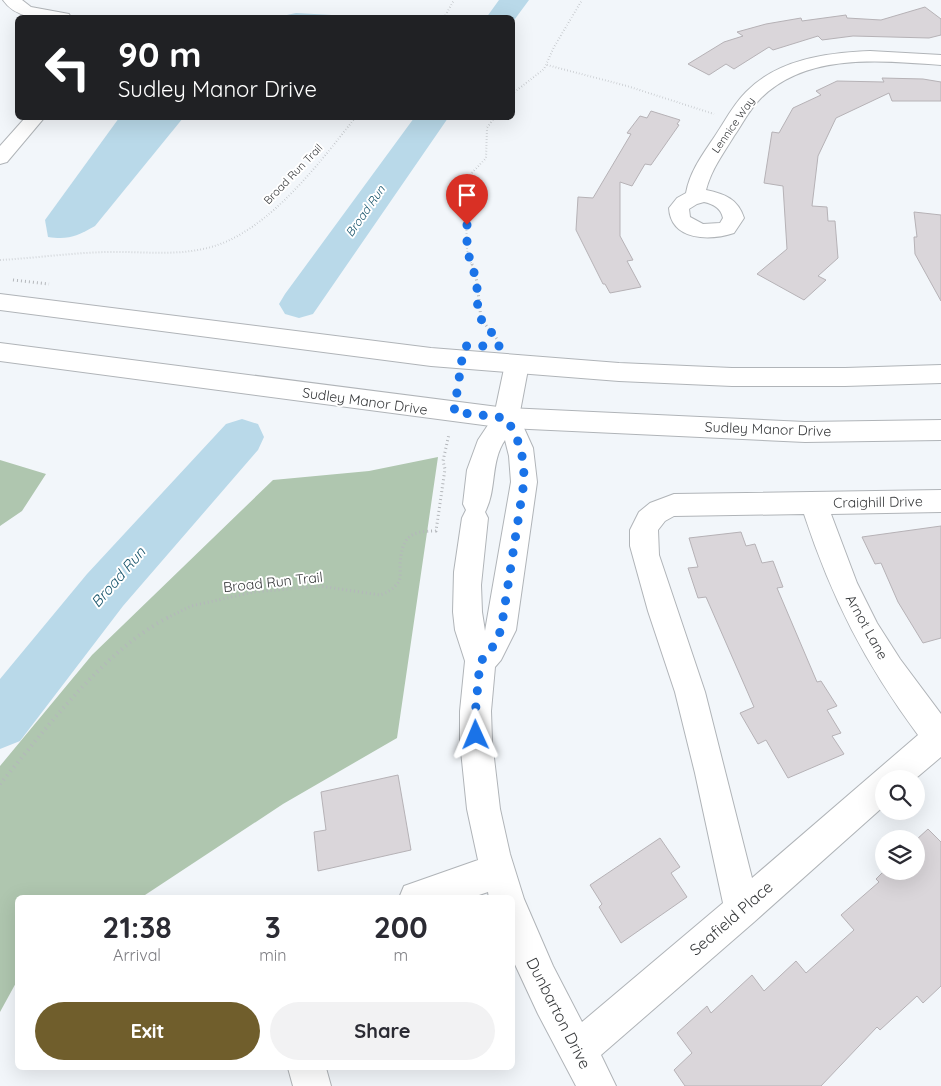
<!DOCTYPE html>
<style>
body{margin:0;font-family:Quicksand,sans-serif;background:#f2f2f3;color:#2b2b33;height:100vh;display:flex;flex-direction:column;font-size:19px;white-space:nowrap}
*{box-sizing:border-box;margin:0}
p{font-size:16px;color:#7c7c81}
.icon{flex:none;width:28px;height:28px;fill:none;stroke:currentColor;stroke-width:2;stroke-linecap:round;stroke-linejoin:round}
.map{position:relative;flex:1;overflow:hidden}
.panel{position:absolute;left:15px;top:895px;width:500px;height:175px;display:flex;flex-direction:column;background:#fff;border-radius:8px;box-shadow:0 5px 20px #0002}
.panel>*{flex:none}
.top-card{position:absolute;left:15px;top:15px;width:500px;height:105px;border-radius:8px;box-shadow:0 5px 20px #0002;background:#202124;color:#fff;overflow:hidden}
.tools{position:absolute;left:875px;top:770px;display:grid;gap:10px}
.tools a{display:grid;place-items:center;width:50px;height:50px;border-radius:50%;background:#fff;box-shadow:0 5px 20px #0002;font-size:25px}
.pin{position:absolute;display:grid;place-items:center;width:42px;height:42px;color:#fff;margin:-51px -21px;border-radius:50% 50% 50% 0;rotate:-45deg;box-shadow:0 0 5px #0007}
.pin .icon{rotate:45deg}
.me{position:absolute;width:55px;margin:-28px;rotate:359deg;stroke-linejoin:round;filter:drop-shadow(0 0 4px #0008)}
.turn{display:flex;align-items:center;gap:18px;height:105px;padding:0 20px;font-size:22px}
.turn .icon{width:65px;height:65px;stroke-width:2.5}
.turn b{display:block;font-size:35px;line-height:42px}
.eta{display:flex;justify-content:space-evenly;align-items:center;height:85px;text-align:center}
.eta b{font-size:30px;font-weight:700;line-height:35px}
.cta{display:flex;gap:10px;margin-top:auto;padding:10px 20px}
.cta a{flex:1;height:58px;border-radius:30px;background:#705e2c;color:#fff;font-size:20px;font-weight:700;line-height:58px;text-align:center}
.cta a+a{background:#f2f2f3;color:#2b2b33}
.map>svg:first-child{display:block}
.forest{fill:#afc6af}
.water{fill:#b9d9e9}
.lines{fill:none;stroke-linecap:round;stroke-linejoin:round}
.stream{fill:#b9d9e9;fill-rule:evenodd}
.river{fill:#b9d9e9;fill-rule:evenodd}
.building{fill:#dad6da;stroke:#b6b2b6}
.minor-casing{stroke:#b0b4b8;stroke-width:2}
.major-casing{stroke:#b0b4b8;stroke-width:2}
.path-far2{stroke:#b4b7bb;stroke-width:2;stroke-dasharray:0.5 2.5;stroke-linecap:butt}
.path-far1{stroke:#b4b7bb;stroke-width:3;stroke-dasharray:1 3;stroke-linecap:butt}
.path{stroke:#b4b7bb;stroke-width:4;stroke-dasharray:1 4.5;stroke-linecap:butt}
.minor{fill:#fff;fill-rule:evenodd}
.major{fill:#fff;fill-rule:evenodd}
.route{stroke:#1a73e8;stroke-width:9;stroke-dasharray:0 16.2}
.labels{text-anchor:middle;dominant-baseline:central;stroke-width:4;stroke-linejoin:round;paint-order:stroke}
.far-street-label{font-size:11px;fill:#37393b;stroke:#fff}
.far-water-label{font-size:12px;font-style:italic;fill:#16536a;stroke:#fff}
.street-label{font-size:14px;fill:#37393b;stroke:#fff}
.water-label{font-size:15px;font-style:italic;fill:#16536a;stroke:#fff}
.near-street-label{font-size:16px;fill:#37393b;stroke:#fff}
</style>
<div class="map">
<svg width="941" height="1086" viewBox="0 0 941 1086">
<rect width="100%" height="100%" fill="#f2f6fa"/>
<!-- forest -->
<path class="forest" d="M438,457l-41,281 -114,66 -141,93 -124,1 -1,83 -17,31v-246l92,-111 181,-175 96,-9z
M0,460l46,14 -24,37 -22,15z"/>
<!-- water -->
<path class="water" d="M119,118h64l-88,108c-18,10 -26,14 -47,11l-3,-17z"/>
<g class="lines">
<!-- stream -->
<path class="stream" d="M296,13l72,4 2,1h-36l-38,-3 -11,3h-12z"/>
<!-- river -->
<path class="river" d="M499,0h30l-17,23v-5h-26z
M414,118h34l-135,196 -14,4 -14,-4 -6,-10 6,-10z
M242,419l16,5 6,13 -6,13 -135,156 -103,135 -20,8v-70l87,-105 139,-150z"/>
</g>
<!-- building -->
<path class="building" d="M925,7l16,12v16l-12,3 -76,-2 -31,4 -4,-4 -45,14 -4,-3 -35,22 -8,-5 -17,11 -21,-11 36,-22 19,-6 -6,-4 29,-8 35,-6 1,3 44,-6 1,3 34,2z
M882,78l41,1 18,3v19h-49l-3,-8 -53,25 -18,38 -6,50 15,1 1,14h7l3,37 -20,18 8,4 -22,20 -47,-26 30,-25 -4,-63 -19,-3 8,-51 7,1 14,-25 28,-13 -5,-4 21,-10 47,1z
M651,111l29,9 -3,4 2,1 -28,40 -6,-1 -13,22 -12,-4v54l13,24 -6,1 14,26 -31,6 -5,-9h-2l-27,-54 2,-33 15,1 38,-64 -4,-1 13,-17 7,2z
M914,212l27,3v86l-26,-47 -1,-17h3z
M941,526v112l-18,5 -25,-41 -17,-39 -6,1 -13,-27z
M741,532l5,14 9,-2 7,19 11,-2 10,26 -6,1 40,94 4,-1 16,25 -10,4 14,23 -9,3 12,18 -56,24 -22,-38 -8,4 -18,-31 14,-6 -48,-110 -8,1 -10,-30 10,-1 -9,-29z
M398,775l13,75 -93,21 -4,-39 12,-2 -5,-38z
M928,829l13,13v144l-18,17 -6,-7 -37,34 -3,-3 -56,59h-136l-11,-16 18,-17 -15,-20 30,-27 4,7 41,-38 12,16 32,-30 10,12 48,-43 -13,-15 38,-33 -3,-3 8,-8h32v-31z
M660,838l20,29 -9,6 16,24 -66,46 -22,-36 3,-3 -12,-19z"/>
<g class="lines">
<defs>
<path id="minor" d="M3,0h19l9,7 38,7 2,4c-23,0 -53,4 -68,-18z
M870,51l71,4v10c-60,-4 -134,-13 -181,34 -11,11 -17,24 -26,37 -11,18 -23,34 -28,54 19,4 32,9 38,28l-10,15c-24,8 -63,8 -65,-25l8,-10 9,-5c4,-22 17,-39 29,-57 10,-15 18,-31 31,-44 32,-33 80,-39 124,-41zM704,202c9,2 17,6 19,16l-3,5 -17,1 -13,-7 -1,-8 8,-5z
M25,118h19l-37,44 -7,2v-18z
M517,355l8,3 4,6 -10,53 14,31 4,34 -21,148 -15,30 -6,7 -4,44 1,30 8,68 10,45 14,45 29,67 29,56 141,-119 -28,-130 -20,-81 -27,-81 -18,-65v-16l9,-18 11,-9 24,-9 267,-4v22l-110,2 26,69 20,40 23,36 41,55v43l-26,22h-31v27l-130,116 -153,133 15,31h-40l-38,-72 -26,-56v-60h-23l-1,-6 -18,6h-71l5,-12 74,-26 -11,-51 -7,-68v-30l5,-50 -10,-31 -2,-18 1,-40 8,-54 4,-8 -3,-6 4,-34 11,-30 16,-24 11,-52 4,-6zM505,440l4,16 2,26 -26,149 -3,-19 -1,-27 7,-67 -3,-6c12,-22 5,-50 20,-72zM804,514c28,85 61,149 114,221l-166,143 -47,-186 -46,-137 -1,-25 7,-9 9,-5z
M288,1068h38l5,18h-38z"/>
<path id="major" d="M0,294l431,54 188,15 113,5h113l96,-3v18l-96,3h-113l-113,-5 -188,-15 -431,-56z
M0,343l506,65 299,14 136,-2v20l-136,2 -299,-14 -506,-67z"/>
</defs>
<!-- minor casing -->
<use href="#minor" class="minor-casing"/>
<!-- major casing -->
<use href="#major" class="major-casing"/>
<!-- path-far2 -->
<path class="path-far2" d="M444,18l10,-18
M547,65l80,21 87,28
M512,94l32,-25 10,-22 28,-47
M0,260c35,-2 71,-7 106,-8 40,-1 79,6 117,-9 53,-22 97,-81 132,-125
M472,266l-5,-16 -2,-65 4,-9 17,-18 1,-30 7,-10"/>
<!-- path-far1 -->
<path class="path-far1" d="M472,264l5,18 4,37 16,20
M13,280l36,4
M167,618l24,-12 63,-14 66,-6 60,9c7,-2 15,-7 19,-14 2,-4 1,-11 1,-16 2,-27 8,-34 36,-34l9,-62 -2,-8 6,-27"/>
<!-- path -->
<path class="path" d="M0,784c46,-55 105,-135 169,-167"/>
<!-- minor -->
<use href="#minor" class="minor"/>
<!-- major -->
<use href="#major" class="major"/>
</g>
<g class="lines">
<!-- route -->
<path class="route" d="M467,225v25l10,32v21l4,9v7l18,23v4h-33l-4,13 -8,53 52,6c14,23 18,37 18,64l-23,148 -10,20 -11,12 -5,54 1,19"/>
</g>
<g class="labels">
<!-- far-street labels -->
<g class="far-street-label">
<text transform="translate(733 125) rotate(-55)">Lennice Way</text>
<text transform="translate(293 174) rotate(-46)">Broad Run Trail</text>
</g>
<!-- far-water labels -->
<g class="far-water-label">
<text transform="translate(365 211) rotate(-55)">Broad Run</text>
</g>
<!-- street labels -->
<g class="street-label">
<text transform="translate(365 401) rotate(8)">Sudley Manor Drive</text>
<text transform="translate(768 429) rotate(2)">Sudley Manor Drive</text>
<text transform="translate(878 502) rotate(-1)">Craighill Drive</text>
<text transform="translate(273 582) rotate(-6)">Broad Run Trail</text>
<text transform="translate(867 627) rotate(61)">Arnot Lane</text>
</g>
<!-- water labels -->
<g class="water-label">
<text transform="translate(118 577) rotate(-49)">Broad Run</text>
</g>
<!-- near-street labels -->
<g class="near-street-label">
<text transform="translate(731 918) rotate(-41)">Seafield Place</text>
<text transform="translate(559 1013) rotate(63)">Dunbarton Drive</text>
</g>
</g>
</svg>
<div class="tools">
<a><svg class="icon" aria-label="search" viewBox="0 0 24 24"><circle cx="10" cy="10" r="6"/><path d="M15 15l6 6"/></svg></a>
<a><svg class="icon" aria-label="layers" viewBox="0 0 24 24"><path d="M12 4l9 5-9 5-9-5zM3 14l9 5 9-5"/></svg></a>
</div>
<div class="pin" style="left:467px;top:225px;background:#d93025"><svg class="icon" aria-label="arrive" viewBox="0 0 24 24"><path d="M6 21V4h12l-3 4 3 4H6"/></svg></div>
<svg class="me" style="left:476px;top:735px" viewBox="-20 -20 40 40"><path d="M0-17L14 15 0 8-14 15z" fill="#1a73e8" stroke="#fff" stroke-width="4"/></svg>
<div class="top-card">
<div class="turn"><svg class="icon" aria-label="left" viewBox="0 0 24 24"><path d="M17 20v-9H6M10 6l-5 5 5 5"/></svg><div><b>90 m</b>Sudley Manor Drive</div></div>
</div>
<section class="panel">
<div class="eta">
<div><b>21:38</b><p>Arrival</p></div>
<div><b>3</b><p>min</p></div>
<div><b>200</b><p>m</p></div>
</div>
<div class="cta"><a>Exit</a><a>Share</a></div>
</section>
</div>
